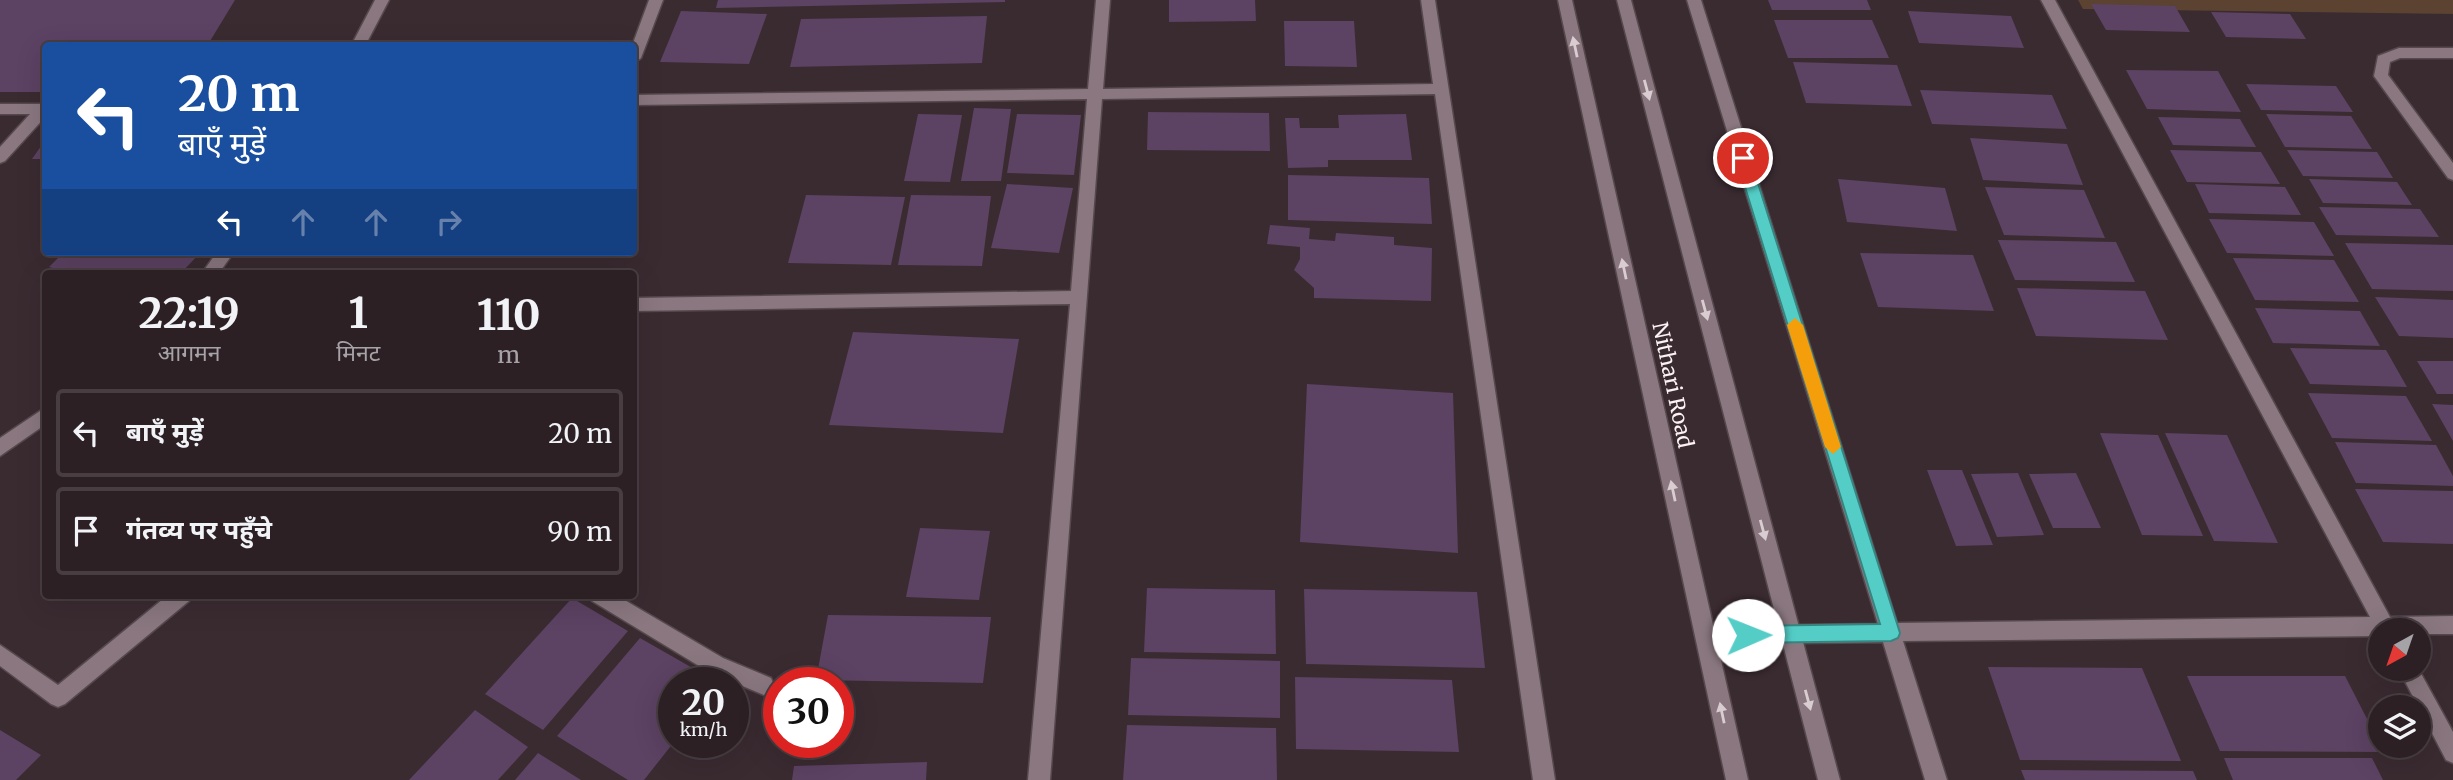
<!DOCTYPE html>
<html lang="hi">
<meta charset="utf-8">
<style>
body{margin:0;font-family:Merriweather,"Noto Sans Devanagari",serif;background:#34282d;color:#f1f3f6;height:100vh;display:flex;flex-direction:column;font-size:26px;white-space:nowrap}
*{box-sizing:border-box;margin:0}
p{font-size:23px;color:#a6a3a7}
.icon{flex:none;width:38px;height:38px;fill:none;stroke:currentColor;stroke-width:2;stroke-linecap:round;stroke-linejoin:round}
.map{position:relative;flex:1;overflow:hidden}
.panel{position:absolute;left:42px;top:270px;width:595px;height:329px;display:flex;flex-direction:column;background:#2c2025;border-radius:7px;box-shadow:0 7px 28px #0002,0 0 0 2px #483e42}
.panel>*{flex:none}
.guide{position:absolute;left:42px;top:42px;width:595px;height:214px;border-radius:7px;box-shadow:0 7px 28px #0002,0 0 0 2px #483e42;background:#1a4fa0;color:#fff;overflow:hidden}
.needle{width:46px;rotate:220deg}
.tools{position:absolute;left:2368px;top:618px;display:grid;gap:14px}
.tools a{display:grid;place-items:center;width:63px;height:63px;border-radius:50%;background:#2c2025;box-shadow:0 7px 28px #0002,0 0 0 2px #483e42;font-size:35px}
.speed{position:absolute;left:658px;top:667px;display:flex;gap:14px;font-size:35px;font-weight:700;text-align:center}
.speed>*{display:grid;place-content:center;width:91px;height:91px;border-radius:50%;background:#2c2025;box-shadow:0 7px 28px #0002,0 0 0 2px #483e42;line-height:1}
.speed small{font-size:18px;font-weight:400}
.speed .limit{border:10px solid #d22;background:#fff;color:#111}
.pin{position:absolute;display:grid;place-items:center;width:60px;height:60px;color:#fff;margin:-30px;border:4px solid #fff;border-radius:50%;box-shadow:0 2px 7px #0007}
.me{position:absolute;width:77px;margin:-38px;rotate:89deg;stroke-linejoin:round;filter:drop-shadow(0 0 5px #0008)}
.turn{display:flex;align-items:center;gap:24px;height:147px;padding:0 21px;font-size:32px}
.turn .icon{width:91px;height:91px;stroke-width:2.5}
.turn b{display:block;font-size:49px;line-height:60px}
.lanes{display:flex;align-items:center;height:66px;padding:0 21px;background:#0003;justify-content:center;gap:35px;direction:ltr}
.lanes .off{opacity:.35}
.eta{display:flex;justify-content:space-evenly;align-items:center;height:119px;text-align:center}
.eta b{font-size:42px;font-weight:700;line-height:49px}
ul{padding:0;list-style:none}
li{display:flex;align-items:center;gap:21px;height:88px;margin:0 14px 10px;padding:0 7px;border:4px solid #483e42;border-radius:7px}
li div{flex:1}
li b{display:block;font-size:26px}
li em{font-style:normal}
.map>svg:first-child{display:block}
.green{fill:#5b4231}
.building{fill:#5c4263}
.lines{fill:none;stroke-linecap:round;stroke-linejoin:round}
.minor-casing{stroke:#56494e;stroke-width:3}
.tertiary-casing{stroke:#56494e;stroke-width:3}
.minor{fill:#8a777f;fill-rule:evenodd}
.tertiary{fill:#8a777f;fill-rule:evenodd}
.oneway{fill:#dacdd2}
.route{fill:#54cdc7;stroke:#378581;stroke-width:2}
.slow{fill:#f59e0b}
.labels{text-anchor:middle;dominant-baseline:central;stroke-width:7;stroke-linejoin:round;paint-order:stroke}
.street-label{font-size:21px;fill:#fcf2f6;stroke:#3a2b31}
</style>
<div class="map">
<svg width="2453" height="780" viewBox="0 0 2453 780">
<rect width="100%" height="100%" fill="#3a2b31"/>
<!-- green -->
<path class="green" d="M2078,0h375v14l-370,-5z"/>
<!-- building -->
<path class="building" d="M0,0h235l-28,46h-161v46h-46z
M718,0h287v2l-289,6z
M1169,0h86l1,21 -87,1z
M1768,0h99l4,10h-99z
M2091,4l84,2 15,26 -84,-2z
M681,11l86,3 -18,50 -89,-2z
M1908,11l103,5 13,32 -105,-5z
M2211,12l79,2 16,25 -80,-2z
M987,16l-5,47 -192,4 11,-48z
M1774,20h98l17,38h-101z
M1284,21h70l3,46 -72,-1z
M1793,62l104,3 15,41 -106,-3z
M2126,70l92,1 23,41 -94,-3z
M2246,84l90,2 17,26 -92,-2z
M1920,90l132,5 15,34 -135,-5z
M974,108l37,1 -10,72h-40z
M1148,112l121,1 1,38 -123,-1z
M918,114l44,1 -12,67 -46,-1z
M1017,114l64,1 -7,60 -67,-2z
M1406,114l6,46h-84v7l-40,1 -3,-50h14l1,10h39l-1,-13z
M2266,114l85,2 21,33 -87,-2z
M2158,117l82,2 16,28 -83,-2z
M1970,138l97,6 16,41 -100,-5z
M46,139v20h-14z
M2170,150l91,2 19,32 -93,-2z
M2287,150l90,2 16,26 -90,-2z
M1288,175l141,3 3,46 -144,-4z
M1838,179l107,9 12,43 -110,-9z
M2309,179l88,3 15,23 -89,-2z
M1007,184l66,4 -14,65 -68,-5z
M2195,184l90,3 16,28 -92,-2z
M1985,187l99,3 21,48 -101,-3z
M806,195l99,2 -14,68 -103,-2z
M911,195l80,1 -9,70 -84,-1z
M2319,207l101,2 19,28 -103,-2z
M2209,219l105,3 20,34 -107,-3z
M1270,225l40,3 -1,11 26,2 1,-8 58,4v8l38,3 -1,53 -117,-3v-10l-20,-18 6,-11v-12l-33,-3z
M1998,240l118,2 19,40 -120,-2z
M2345,243l108,2v46l-81,-2z
M64,252h137l-20,21h-110l-22,-6z
M1860,253l113,2 21,56 -116,-4z
M2233,258l101,2 25,42 -104,-2z
M2017,288l128,3 23,49 -132,-4z
M2375,297l78,3v38l-54,-2z
M2255,308l105,3 20,35 -107,-3z
M853,332l166,7 -16,94 -174,-8z
M2290,348l96,2 21,37 -97,-3z
M2417,361h36v33h-16z
M1307,384l146,9 5,160 -158,-11z
M2308,393l98,3 26,45 -100,-3z
M2432,404l21,1v36z
M2100,433l58,2 45,101 -61,-1z
M2165,433l62,2 51,108 -64,-2z
M2335,442l101,3 17,31v10l-97,-3z
M1927,470h35l31,75 -37,1z
M2018,473l26,62 -47,2 -26,-63z
M2076,473l25,55h-48l-24,-54z
M2355,489l98,2v53l-70,-2z
M920,528l70,3 -11,69 -73,-3z
M1147,588l128,2 1,64 -132,-2z
M1304,589l173,3 8,76 -179,-4z
M572,598l56,33 -85,99 -58,-36z
M828,615l163,2 -8,66 -167,-3z
M640,638l77,44h-43v60l-30,38h-16l-71,-44z
M1131,658l149,3v57l-152,-3z
M1988,667l154,1 39,93 -161,-1z
M2187,676h158l39,76 -164,-1z
M1295,677l157,3 7,72 -163,-3z
M475,710l53,37 -30,33h-89z
M1127,725l149,3 1,52h-154z
M0,730l41,25 -25,25h-16z
M538,753l43,27h-66z
M2224,758h148l11,22h-150z
M927,762l-1,18h-134l2,-14z
M2021,770l172,1 4,9h-172z"/>
<g class="lines">
<defs>
<path id="minor" d="M375,0h14l-24,46h-14z
M649,0h14l-22,58 -7,5 -2,-17z
M1096,0h14l-7,89 330,-5 -12,-84h14l120,780h-22l-98,-686 -333,5 -52,681h-22l42,-476 -436,7v-13l437,-7 16,-192 -453,6v-10l454,-6z
M1687,0h14l196,623 473,-6 -329,-617h14l335,617 63,-1v18h-35v-4h-38v6l-477,5 44,139h-22l-42,-138 -178,2 -7,-3 -3,-6 3,-6 7,-3 173,-2z
M2399,48h54v10h-53l-10,4 -2,13 65,88v17l-5,-2 -74,-102 4,-20z
M0,104h46v12l-41,45 -5,2v-16l30,-33h-30z
M217,252h17l-15,21h-17z
M46,407v17l-46,32v-18z
M168,595h24l-3,6 -124,103 -7,3 -7,-3 -51,-38v-21l58,40z
M589,595h27l107,63 48,20 3,7 -3,7 -7,3 -55,-23 -117,-71z
M2398,668h20l35,64v31l-7,-3z"/>
<path id="tertiary" d="M1558,0h14l176,780h-22z
M1617,0h14l209,780h-22z"/>
</defs>
<!-- minor casing -->
<use href="#minor" class="minor-casing"/>
<!-- tertiary casing -->
<use href="#tertiary" class="tertiary-casing"/>
<!-- minor -->
<use href="#minor" class="minor"/>
<!-- tertiary -->
<use href="#tertiary" class="tertiary"/>
</g>
<!-- one-way arrows -->
<defs><path id="oneway-solid" d="M-6-.8H1V-3.2L6.5 0L1 3.2V.8H-6Z" transform="scale(1.75)"/></defs>
<g class="oneway">
<use href="#oneway-solid" transform="translate(1575 47) rotate(-102)"/>
<use href="#oneway-solid" transform="translate(1647 90) rotate(75)"/>
<use href="#oneway-solid" transform="translate(1624 269) rotate(-102)"/>
<use href="#oneway-solid" transform="translate(1705 310) rotate(75)"/>
<use href="#oneway-solid" transform="translate(1673 491) rotate(-102)"/>
<use href="#oneway-solid" transform="translate(1763 530) rotate(75)"/>
<use href="#oneway-solid" transform="translate(1808 700) rotate(75)"/>
<use href="#oneway-solid" transform="translate(1722 713) rotate(-102)"/>
</g>
<!-- route -->
<path class="route" d="M1743,153l7,5 150,475 -2,5 -7,3 -143,2 -7,-3 -2,-5 2,-6 7,-3 132,-2 -144,-466z"/>
<!-- slow -->
<path class="slow" d="M1795,318l8,7 38,122 -8,7 -8,-7 -38,-122z"/>
<g class="labels">
<!-- street labels -->
<g class="street-label">
<text transform="translate(1673 385) rotate(78)">Nithari Road</text>
</g>
</g>
</svg>
<div class="tools">
<a><svg class="needle" viewBox="-14 -14 28 28"><path d="M0-13l5 13h-10z" fill="#e53935"/><path d="M0 13l5-13h-10z" fill="#a6a3a7"/></svg></a>
<a><svg class="icon" aria-label="layers" viewBox="0 0 24 24"><path d="M12 4l9 5-9 5-9-5zM3 14l9 5 9-5"/></svg></a>
</div>
<div class="speed"><div>20<small>km/h</small></div><div class="limit">30</div></div>
<div class="pin" style="left:1743px;top:158px;background:#d93025"><svg class="icon" aria-label="arrive" viewBox="0 0 24 24"><path d="M6 21V4h12l-3 4 3 4H6"/></svg></div>
<svg class="me" style="left:1748px;top:635px" viewBox="-20 -20 40 40"><circle r="19" fill="#fff"/><path d="M0-13L10 11 0 6-10 11z" fill="#54cdc7"/></svg>
<div class="guide">
<div class="turn"><svg class="icon" aria-label="left" viewBox="0 0 24 24"><path d="M17 20v-9H6M10 6l-5 5 5 5"/></svg><div><b>20 m</b>बाएँ मुड़ें</div></div>
<div class="lanes"><svg class="icon" aria-label="left" viewBox="0 0 24 24"><path d="M17 20v-9H6M10 6l-5 5 5 5"/></svg><svg class="icon off" aria-label="ahead" viewBox="0 0 24 24"><path d="M12 20V5M6 11l6-6 6 6"/></svg><svg class="icon off" aria-label="ahead" viewBox="0 0 24 24"><path d="M12 20V5M6 11l6-6 6 6"/></svg><svg class="icon off" aria-label="right" viewBox="0 0 24 24"><path d="M7 20v-9h11M14 6l5 5-5 5"/></svg></div>
</div>
<section class="panel">
<div class="eta">
<div><b>22:19</b><p>आगमन</p></div>
<div><b>1</b><p>मिनट</p></div>
<div><b>110</b><p>m</p></div>
</div>
<ul>
<li><svg class="icon" aria-label="left" viewBox="0 0 24 24"><path d="M17 20v-9H6M10 6l-5 5 5 5"/></svg><div><b>बाएँ मुड़ें</b></div><em>20 m</em></li>
<li><svg class="icon" aria-label="arrive" viewBox="0 0 24 24"><path d="M6 21V4h12l-3 4 3 4H6"/></svg><div><b>गंतव्य पर पहुँचे</b></div><em>90 m</em></li>
</ul>
</section>
</div>
